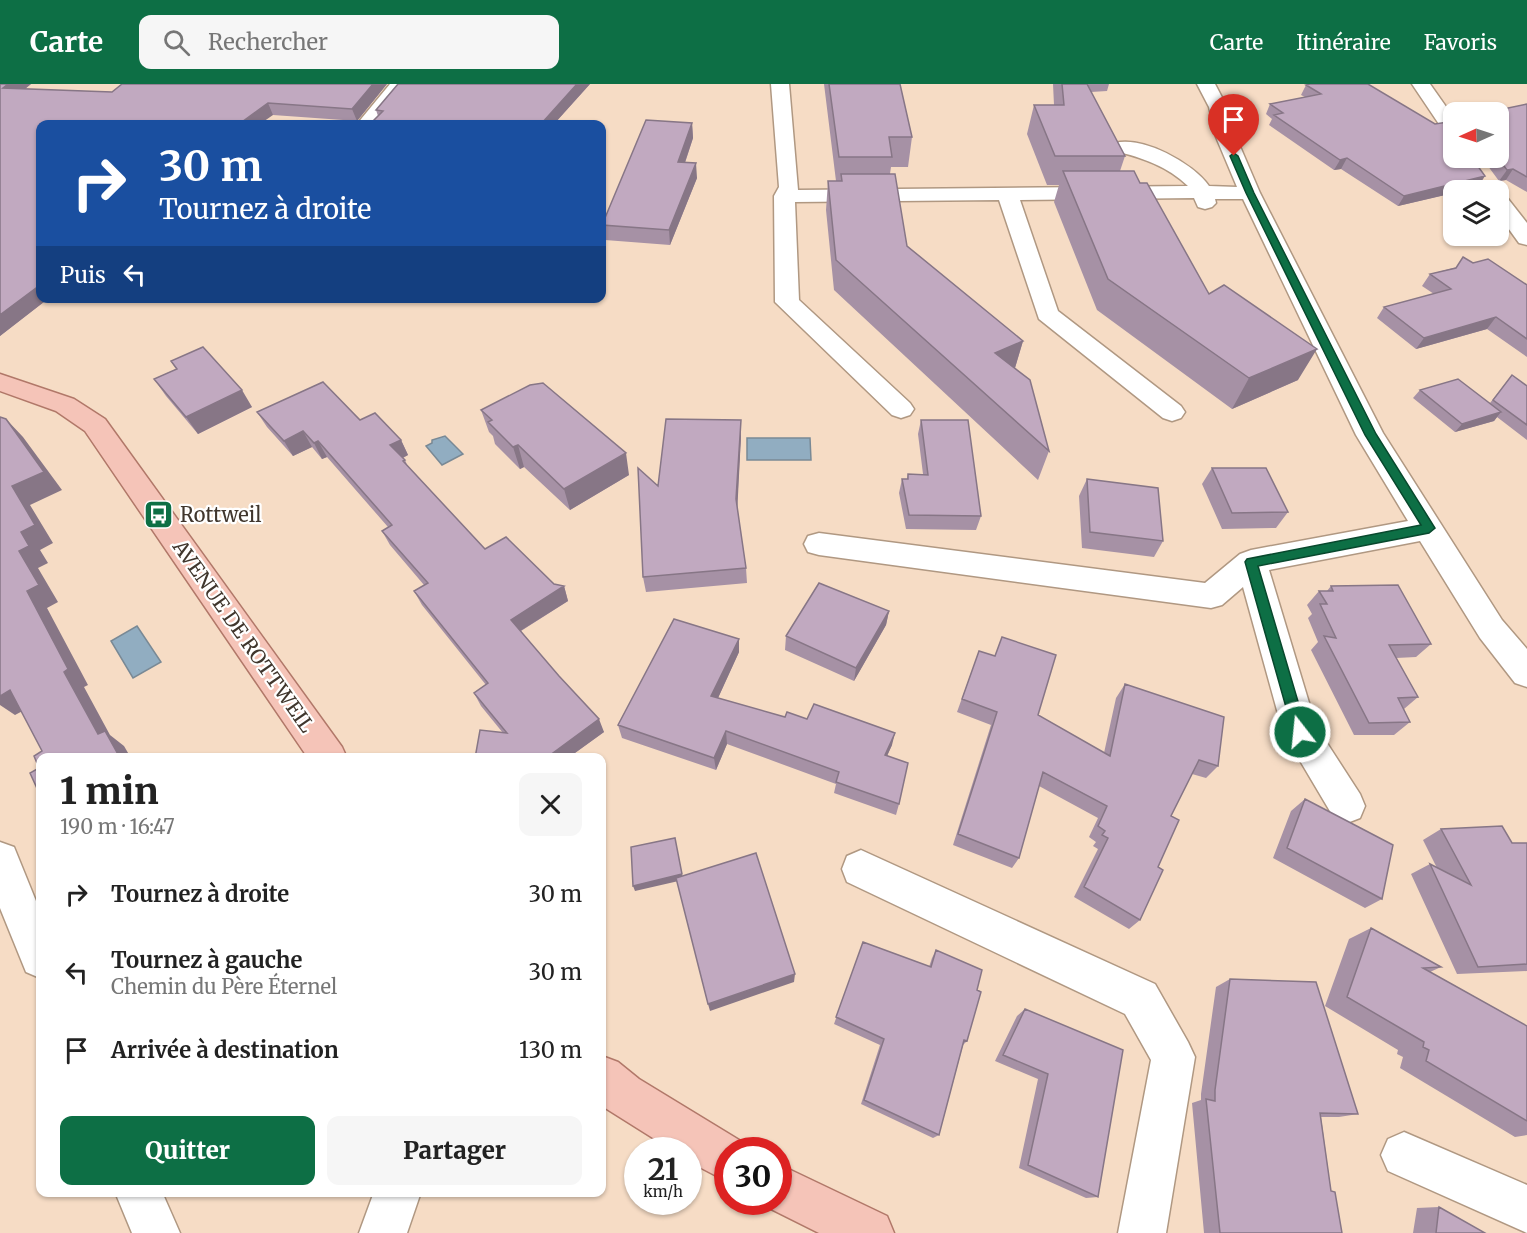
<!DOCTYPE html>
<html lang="fr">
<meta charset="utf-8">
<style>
body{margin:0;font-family:Merriweather,serif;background:#f6f6f6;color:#222;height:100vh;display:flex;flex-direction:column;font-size:22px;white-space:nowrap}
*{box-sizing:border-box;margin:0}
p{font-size:20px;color:#767676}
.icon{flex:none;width:33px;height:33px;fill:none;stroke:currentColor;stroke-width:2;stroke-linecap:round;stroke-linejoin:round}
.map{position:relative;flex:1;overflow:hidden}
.drawer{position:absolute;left:36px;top:669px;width:570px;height:444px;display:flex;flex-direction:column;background:#fff;border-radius:12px;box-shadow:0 2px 4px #0004}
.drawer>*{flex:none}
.guide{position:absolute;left:36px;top:36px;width:570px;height:183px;border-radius:12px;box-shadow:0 2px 4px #0004;background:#1a4fa0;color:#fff;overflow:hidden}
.needle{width:39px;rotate:267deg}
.buttons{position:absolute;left:1443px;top:18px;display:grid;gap:12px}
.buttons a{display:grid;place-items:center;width:66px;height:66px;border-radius:12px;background:#fff;box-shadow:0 2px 4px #0004;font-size:30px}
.speed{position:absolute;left:624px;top:1053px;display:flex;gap:12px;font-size:30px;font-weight:700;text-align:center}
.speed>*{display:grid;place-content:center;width:78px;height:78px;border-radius:50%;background:#fff;box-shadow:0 2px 4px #0004;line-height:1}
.speed small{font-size:15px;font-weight:400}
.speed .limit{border:9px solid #d22;background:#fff;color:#111}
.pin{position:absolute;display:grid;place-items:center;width:51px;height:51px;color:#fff;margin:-62px -26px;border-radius:50% 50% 50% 0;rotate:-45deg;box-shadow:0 0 6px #0007}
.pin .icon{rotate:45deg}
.me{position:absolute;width:66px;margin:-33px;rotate:344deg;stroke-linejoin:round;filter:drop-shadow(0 0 4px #0008)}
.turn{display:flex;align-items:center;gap:21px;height:126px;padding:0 24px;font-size:27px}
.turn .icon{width:78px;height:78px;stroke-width:2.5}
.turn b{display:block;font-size:42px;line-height:51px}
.then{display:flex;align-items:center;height:57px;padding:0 24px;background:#0003;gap:12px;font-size:22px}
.round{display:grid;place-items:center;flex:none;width:63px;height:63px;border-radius:12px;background:#f6f6f6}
.head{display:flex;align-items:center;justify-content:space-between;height:102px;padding:0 24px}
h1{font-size:36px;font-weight:800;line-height:45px}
.button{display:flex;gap:12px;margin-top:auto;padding:12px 24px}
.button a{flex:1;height:69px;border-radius:12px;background:#0d6f45;color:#fff;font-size:24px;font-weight:800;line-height:69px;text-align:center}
.button a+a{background:#f6f6f6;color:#222}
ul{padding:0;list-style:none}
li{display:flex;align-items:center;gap:18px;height:78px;padding:0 24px}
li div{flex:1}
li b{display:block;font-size:22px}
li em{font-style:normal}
header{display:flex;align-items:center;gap:36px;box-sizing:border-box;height:84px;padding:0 30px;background:#0d6f45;color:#fff}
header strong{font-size:28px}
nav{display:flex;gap:33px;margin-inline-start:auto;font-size:21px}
.search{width:420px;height:54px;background:#f6f6f6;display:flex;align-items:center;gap:15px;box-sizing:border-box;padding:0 21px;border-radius:12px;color:#767676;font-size:22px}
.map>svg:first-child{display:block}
.water{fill:#91adc1;stroke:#798995;stroke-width:1.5}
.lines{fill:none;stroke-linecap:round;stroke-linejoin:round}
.minor-casing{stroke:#b09882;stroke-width:3}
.major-casing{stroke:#b17869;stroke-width:3}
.minor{fill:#fff;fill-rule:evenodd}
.major{fill:#f5c4b8;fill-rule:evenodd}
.wall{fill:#a691a5}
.shaded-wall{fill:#877686}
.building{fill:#c1a9c0;stroke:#877686;stroke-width:1.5}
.route{fill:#0d6f45;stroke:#08482d;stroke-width:1.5}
.labels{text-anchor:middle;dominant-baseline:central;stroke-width:4.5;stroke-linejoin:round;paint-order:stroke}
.poi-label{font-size:20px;fill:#40362d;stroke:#fff;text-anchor:start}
.street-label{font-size:20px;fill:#40362d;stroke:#fff}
</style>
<header>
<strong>Carte</strong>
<div class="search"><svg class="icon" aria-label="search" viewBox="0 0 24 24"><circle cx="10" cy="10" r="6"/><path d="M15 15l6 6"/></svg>Rechercher</div>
<nav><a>Carte</a><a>Itinéraire</a><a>Favoris</a></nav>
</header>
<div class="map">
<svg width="1527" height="1149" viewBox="0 0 1527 1149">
<rect width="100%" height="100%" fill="#f6dcc5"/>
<!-- water -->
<path class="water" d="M445,352l18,18 -21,11 -16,-19 6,-3v-3z
M747,354h63l1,22h-64z
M137,542l24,36 -28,16 -22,-37z"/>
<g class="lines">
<defs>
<path id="minor" d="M390,0h19l-33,40h-19z
M771,0h18l9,106 390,-4c-21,-20 -45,-28 -73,-35l-3,-4 3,-4c28,-7 78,20 94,43l28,1 -21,-50 -7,-30 -12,-23h18l12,23 9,30 24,56 123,240 119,187 25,29v38l-12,-4 -35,-45 -60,-97 -151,29 47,156 44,68 5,12 -5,12 -13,5 -13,-5 -51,-86 -40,-145 -21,18 -11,3 -392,-53 -11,-3 -4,-8 4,-8 11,-3 386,50 35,-29 11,-4 157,-29 -52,-86 -113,-236h-28l1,4 -4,4 -7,2 -7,-2 -4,-9 -174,2 38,111 123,95 4,6 -4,6 -9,3 -9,-3 -124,-99 -40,-119 -204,2 4,98 111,103 4,6 -4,6 -9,3 -9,-3 -117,-113 -1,-106 5,-9z
M1412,0h18l24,34v20l-7,-2z
M1498,109l7,2 22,28v22l-8,-2 -21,-29z
M0,758l14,5 26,64v67l-14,-6 -26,-64z
M861,766l294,134 33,58 7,15 -29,176h-48l33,-173 -26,-46 -278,-132 -5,-13 5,-13z
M1404,1048l123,53v48l-139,-62 -7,-16 7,-16z
M115,1108h47l18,41h-48z
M374,1108h47l-14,41h-48z"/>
<path id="major" d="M0,290l74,25 31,20 237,328 5,11h-39l-223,-327 -29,-20 -56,-20z
M602,972l16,6 21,17 105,64 4,7h-20v32l-40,-21v-11h-16l-70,-44z
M778,1080l109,52 7,17h-75l-58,-29v-2h17z"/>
</defs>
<!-- minor casing -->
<use href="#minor" class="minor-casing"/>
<!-- major casing -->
<use href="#major" class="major-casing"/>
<!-- minor -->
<use href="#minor" class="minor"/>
<!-- major -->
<use href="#major" class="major"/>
</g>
<!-- wall -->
<path class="wall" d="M0,0h31l-6,5 87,3 10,-8h265l-30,37 -84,-6 -233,9v174h9l-49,38z
M398,0h192l-36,40 -176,-8 -2,-6z
M824,0h76l12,53 -4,30h-17l-1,7 17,72 116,95 -8,27 34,83 -11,29 -204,-190 -8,-80 2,-29h8z
M1053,0h56l-2,7 -16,1 34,64 -5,15 20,12 69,111 89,86 -66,29 -135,-99 -43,-108 5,-17h-12l-20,-51 7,-29h20z
M1306,1l172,102 -80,19 -57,-37 -7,1 -65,-45 3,-6 -6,-5 4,-10 35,-7 -4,-2z
M1527,20v88l-21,-12 -7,1 -17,-23h16z
M692,39l1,15 -8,25 12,15 -27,67 -65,-5 -3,-15z
M1473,179l54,22v72l-40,-28 -71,20 -39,-31 7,-11 50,-13 -12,-8 8,-12z
M171,277l81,46 -54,27 -32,-38 -12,-17 22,-10z
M1512,291l15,11v54l-30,-23 -3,4 -39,11 -42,-34 7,-8 70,13z
M481,326l148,65 -59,35 -46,-43 -4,2 -25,-25 -2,-8 -4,-4z
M257,328l103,8 41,20 7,15 -5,3 2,2 3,7 77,82 69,35 10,2 4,15 -47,30 83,101 -36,26h-93l28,-25 -22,-27 -7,-13 12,-8 -64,-80 -8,-14 10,-6 -34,-40 -8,-14 6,-4 -61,-70 -5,2 -10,-12 -19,9 -26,-29z
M921,336l60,96 -5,14 -70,-1 -7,-36 3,-14h5l1,-5h15l-5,-40z
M741,352l-4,70 9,62 1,15 -101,9 -3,-15 15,-91z
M1212,384l76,44 -12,16 -54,1 -20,-45z
M1087,395l76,62 -9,16 -72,-9 -3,-52z
M1331,502l100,58 -15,13 -20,1 22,39 -14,12 6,13 -16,13h-40l-43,-85 7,-8 -10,-24 4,-4 -5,-9 12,-14h8z
M889,527l-3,14 -32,56 -69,-31 1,-14z
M739,555v13l-21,46 67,19 22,2 85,26 -5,11 12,48 -3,11 -62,-22 2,-9 -109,-40 -11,26 -94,-32 -4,-13z
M979,567l59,64 66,38 12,-55 9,-14 93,82 -12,12 -14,-4 -21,42 -13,51 -18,53 -11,9 -55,-32 24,-48 -5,-3 3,-4 -7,-5 9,-19 -59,-32 -20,72 -7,10 -59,-23 38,-120 -34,-13z
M1305,715l77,100 -17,9 -92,-50 18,-47z
M1441,745l71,14h15v128l-70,3 -46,-100 19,-10 7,4 -14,-28z
M1371,844l70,39 -11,5 97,54v109l-12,2 -115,-69 3,-11 -6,-3 1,-4 -73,-44 24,-67z
M863,858l66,25 3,-9 4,-8 41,40 -10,51 -4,4 -24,90 -6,3 -72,-34 19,-59 -46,-21z
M1230,895l128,135 -19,3h-18l10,74 11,42h-138l-12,-130 9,-3v-6l15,-107z
M1025,925l73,188 -12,1 -67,-30 19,-89 -43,-18 22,-45z
M1439,1123l46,26h-72l4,-25z"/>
<!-- shaded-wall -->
<path class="shaded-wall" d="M8,0h23l-20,16 -8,-12z
M373,0h14l-30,37 -5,-12z
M577,0h13l-36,40h-13z
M268,19l5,12 -13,9h-21z
M692,39l1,15 -13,39 -2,-15z
M1347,74l-6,11 -7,1 6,-10z
M696,79l1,15 -27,67 -1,-15z
M1513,85l-7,11 -7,1 8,-11z
M1485,92l-7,11 -16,3h-8v3l-56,13 6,-10z
M40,201v13h9l-49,38v-21z
M1496,233l-9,12 -71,20 8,-11z
M1023,257l-9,30 -19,-18z
M1317,265l-19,31 -66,29 17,-31z
M242,306l10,17 -54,27 -12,-17z
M1501,328l-7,9 -39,11 7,-8z
M6,335l17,18 39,53 -32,15 23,38 -13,7 8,13 -10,5 20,34 -11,6 41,77 -4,2 26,48 14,11 7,12h-11l-22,-24 -34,-62 -37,-81 -8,-40 2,-19 -9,-46z
M741,336v16l-4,79 -1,-16z
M303,347l9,16 -19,9 -9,-15z
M401,356l7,15 -10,5 -8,-15z
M318,357l9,16 -5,2 -8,-16z
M518,361l6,22 -4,2 -7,-22z
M626,369l3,22 -59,35 -6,-21z
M564,502l4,15 -51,32 -6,-13z
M889,527l-3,14 -32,56 2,-13z
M739,555v13l-26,57 -2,-13z
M10,606l22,16 -17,9 -15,-10v-9z
M599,635l5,13 -36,26h-22z
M726,647l1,13 -11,26 -2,-12z
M895,649l-3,12 -10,22 3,-12z
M675,754l8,42 -48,11 -2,-5z
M795,890l-1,8 -84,29 -2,-7z"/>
<!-- building -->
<path class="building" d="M0,0h8l-5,4 109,4 10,-8h251l-21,25 -84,-6 -29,21h-199v161l-40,30z
M398,0h179l-36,40h-171l13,-13 -7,-1z
M829,0h71l12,53h-23l3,20h-53z
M1062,0h25l38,72h-70l-21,-51h30z
M1310,0h58l67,40 13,-2 6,6v30h18l13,18 -81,20 -57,-38 -7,2 -66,-45 9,-2 -13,-9 51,-10 -15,-9z
M1527,20v73l-14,-8 -6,1 -9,-12v-46h-9z
M646,36l46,3 -14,39 18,1 -27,67 -67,-5z
M1063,87h71l6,12h7l62,111 15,-9 93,64 -68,29 -141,-99z
M841,90h54l12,72 116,95 -28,12 35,27 19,71 -213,-191 -8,-79h14z
M1463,173l10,6 15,-4 39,26v54l-31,-22 -72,21 -40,-31 67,-18 -21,-15 26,-6z
M203,263l39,43 -56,27 -32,-38 23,-10 -6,-8z
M1512,291l15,11v39l-34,-25z
M1458,295l43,33 -39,12 -42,-34z
M323,298l37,38 15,-7 26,27 -11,5 15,15 -2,1 82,88 21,-12 48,47 10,2 -53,34 48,56 40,43 -53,39h-71l5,-28 27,3 -33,-40 14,-10 -74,-92 14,-8 -46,-52 10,-6 -74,-84 -4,2 -11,-12 -19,10 -27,-29z
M543,299l83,70 -62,36 -46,-44 -5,2 -25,-25 4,-2 -11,-10 49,-25z
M0,333l6,2 38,53 -32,14 23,39 -14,7 8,14 -10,5 20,34 -12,6 41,78 -4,3 34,62 7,-3 15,27h-80v37l-10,-22 9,-5 -5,-12 8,-5 -32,-61 -10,6z
M666,335l75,1 -5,79 10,69 -103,9 -5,-109 20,18z
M921,336h47l13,96 -72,-1 -7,-36h6v-5l20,1z
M1212,384h54l22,44 -56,1z
M1087,395l71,9 5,53 -73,-9z
M819,499l70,28 -33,57 -70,-32z
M1398,501l33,59 -42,1 29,52 -20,1 12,24 -41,1 -45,-87 12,2 -16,-34h7l-8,-13h14l-2,-5z
M674,535l65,20 -28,57 74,21 2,-5 20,7 7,-15 81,29 -10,22 23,8 -9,41 -63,-22 3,-10 -113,-41 -12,27 -96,-33z
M1002,553l54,18 -18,60 72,41 15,-72 99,33 -6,49 -19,-6 -28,56 8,4 -21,47 5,3 -23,50 -56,-33 24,-49 -6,-3 3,-4 -7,-5 9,-20 -64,-34 -24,86 -61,-24 39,-122 -35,-13 17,-48 16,5z
M1305,715l88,46 -11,54 -95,-51z
M1502,742l10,17h15v121l-49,3 -48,-103 41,21 -30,-56z
M675,754l7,36 -49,12 -2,-39z
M756,769l39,121 -87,30 -32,-126z
M1371,844l70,39 -18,1 104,58v95l-101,-60 3,-11 -6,-3 1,-5 -77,-45z
M863,858l68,25 5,-17 46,20 -5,20 4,2 -14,49 -3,-1 -25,95 -75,-35 20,-61 -48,-22z
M1230,895l86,3 42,132 -38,-1 11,78 4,1 7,41h-122l-14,-134 9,2v-11z
M1025,925l98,41 -25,147 -70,-32 20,-91 -45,-19z
M1439,1123l46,26h-49z"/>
<!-- route -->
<path class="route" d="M1234,69l4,3 16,37 122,241 59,94 -6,5 -171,33 49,166 -2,5 -5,2 -5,-2 -2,-5 -48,-170 2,-3 174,-34 -56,-90 -119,-242 -16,-37z"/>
<!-- icons -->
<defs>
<symbol id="bus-square" viewBox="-11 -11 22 22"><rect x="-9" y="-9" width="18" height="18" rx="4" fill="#0d6f45" stroke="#fff"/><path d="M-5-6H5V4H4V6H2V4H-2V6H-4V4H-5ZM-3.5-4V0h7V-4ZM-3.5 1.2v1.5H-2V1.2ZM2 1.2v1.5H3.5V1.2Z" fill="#fff"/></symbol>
</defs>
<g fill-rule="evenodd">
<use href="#bus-square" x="142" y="414" width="33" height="33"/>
</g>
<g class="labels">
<!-- poi labels -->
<g class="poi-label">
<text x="180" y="430">Rottweil</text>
</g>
<!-- street labels -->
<g class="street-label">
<text transform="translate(244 552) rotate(55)">AVENUE DE ROTTWEIL</text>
</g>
</g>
</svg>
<div class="buttons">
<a><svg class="needle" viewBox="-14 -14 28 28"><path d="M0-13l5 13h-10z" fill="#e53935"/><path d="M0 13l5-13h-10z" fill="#767676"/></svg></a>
<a><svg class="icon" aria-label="layers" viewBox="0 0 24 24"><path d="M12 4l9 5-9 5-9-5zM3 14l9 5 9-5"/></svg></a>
</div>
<div class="speed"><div>21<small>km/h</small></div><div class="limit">30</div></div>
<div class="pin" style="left:1234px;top:72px;background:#d93025"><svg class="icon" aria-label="arrive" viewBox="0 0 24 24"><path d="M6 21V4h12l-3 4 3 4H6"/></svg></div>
<svg class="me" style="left:1300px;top:648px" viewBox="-20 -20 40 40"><circle r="17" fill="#0d6f45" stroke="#fff" stroke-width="3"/><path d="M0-11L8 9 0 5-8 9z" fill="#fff"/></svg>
<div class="guide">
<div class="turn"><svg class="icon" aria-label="right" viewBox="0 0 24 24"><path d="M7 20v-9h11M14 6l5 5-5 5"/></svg><div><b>30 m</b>Tournez à droite</div></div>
<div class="then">Puis<svg class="icon" aria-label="left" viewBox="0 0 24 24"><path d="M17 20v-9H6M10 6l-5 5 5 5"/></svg></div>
</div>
<section class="drawer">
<div class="head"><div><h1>1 min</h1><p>190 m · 16:47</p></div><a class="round"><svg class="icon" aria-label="close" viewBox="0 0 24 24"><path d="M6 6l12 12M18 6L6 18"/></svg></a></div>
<ul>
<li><svg class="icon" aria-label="right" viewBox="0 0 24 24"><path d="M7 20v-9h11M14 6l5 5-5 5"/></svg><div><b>Tournez à droite</b></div><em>30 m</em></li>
<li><svg class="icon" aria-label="left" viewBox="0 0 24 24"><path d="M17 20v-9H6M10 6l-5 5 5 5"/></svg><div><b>Tournez à gauche</b><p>Chemin du Père Éternel</p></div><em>30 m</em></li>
<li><svg class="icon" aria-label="arrive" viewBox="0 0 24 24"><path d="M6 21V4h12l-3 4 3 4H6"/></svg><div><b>Arrivée à destination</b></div><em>130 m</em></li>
</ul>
<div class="button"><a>Quitter</a><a>Partager</a></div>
</section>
</div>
